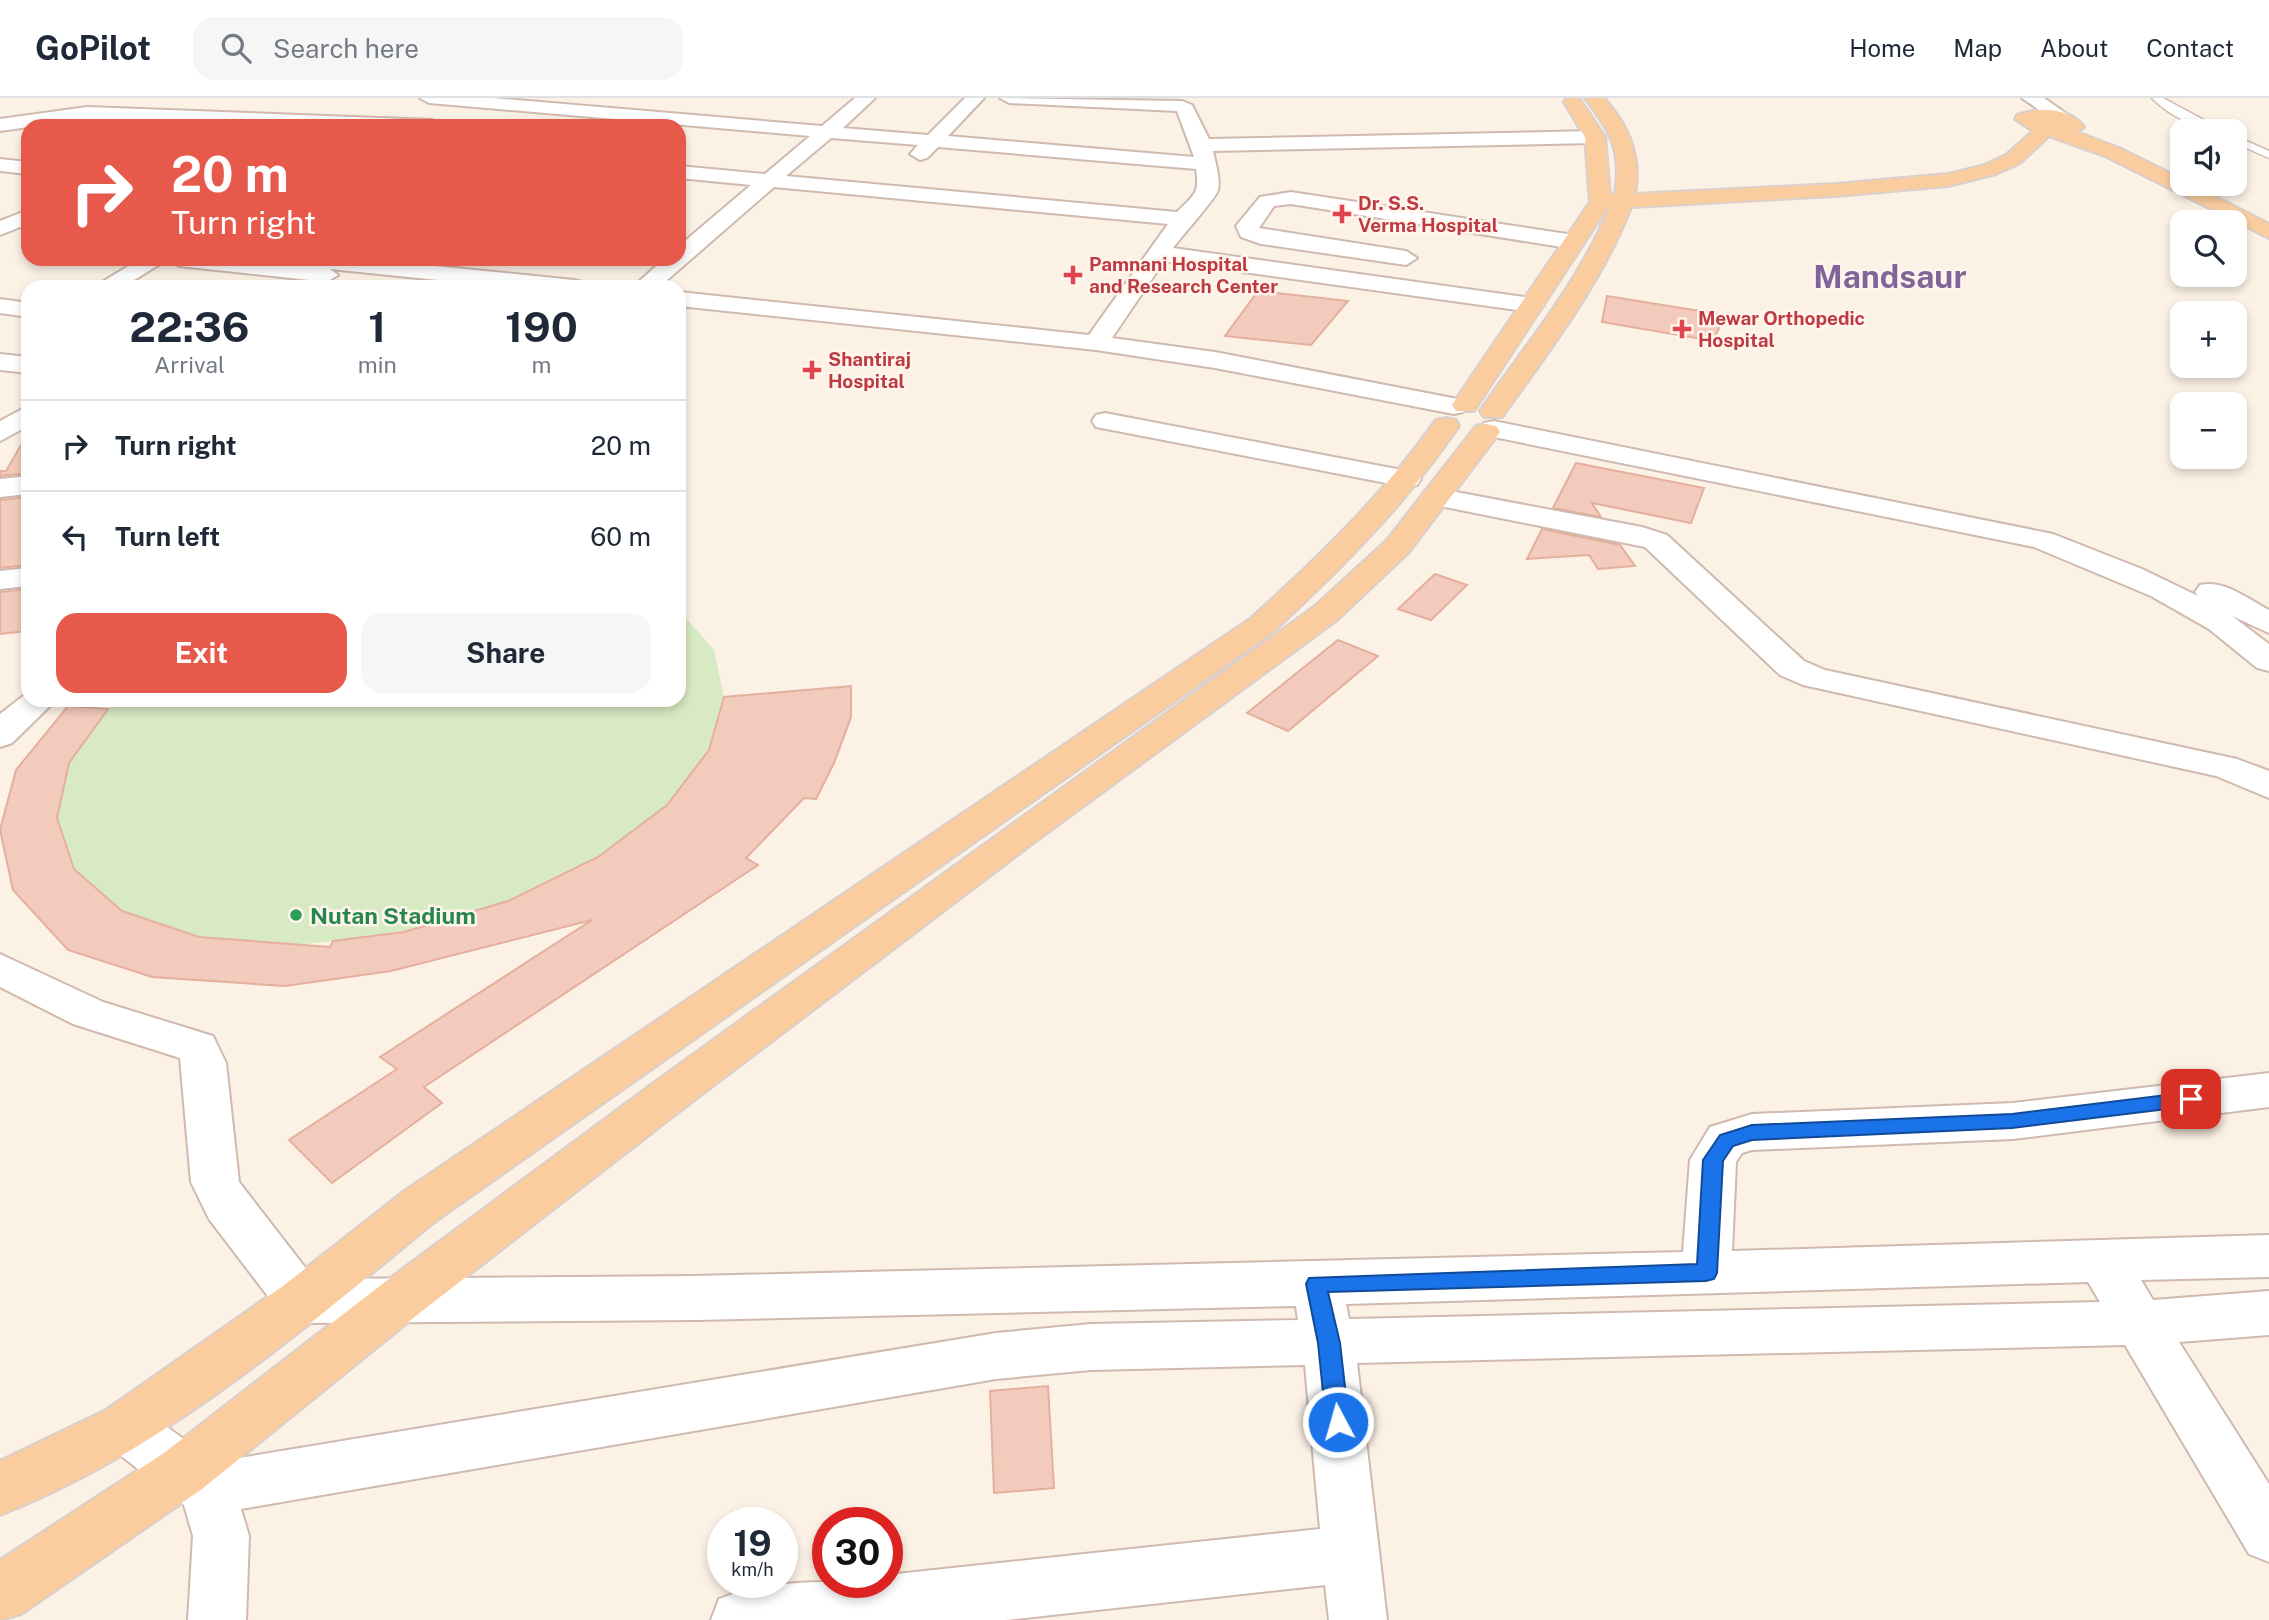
<!DOCTYPE html>
<meta charset="utf-8">
<style>
body{margin:0;font-family:"Public Sans",sans-serif;background:#f6f6f7;color:#1f2937;height:100vh;display:flex;flex-direction:column;font-size:26px;white-space:nowrap}
*{box-sizing:border-box;margin:0}
p{font-size:23px;color:#747a83}
.icon{flex:none;width:38px;height:38px;fill:none;stroke:currentColor;stroke-width:2;stroke-linecap:round;stroke-linejoin:round}
.map{position:relative;flex:1;overflow:hidden}
.details{position:absolute;left:21px;top:182px;width:665px;height:427px;display:flex;flex-direction:column;background:#fff;border-radius:21px;box-shadow:0 4px 10px #0003}
.details>*{flex:none}
.hud{position:absolute;left:21px;top:21px;width:665px;height:147px;border-radius:21px;box-shadow:0 4px 10px #0003;background:#e7594a;color:#fff;overflow:hidden}
.controls{position:absolute;left:2170px;top:21px;display:grid;gap:14px}
.controls a{display:grid;place-items:center;width:77px;height:77px;border-radius:14px;background:#fff;box-shadow:0 4px 10px #0003;font-size:35px}
.speed{position:absolute;left:707px;top:1409px;display:flex;gap:14px;font-size:35px;font-weight:700;text-align:center}
.speed>*{display:grid;place-content:center;width:91px;height:91px;border-radius:50%;background:#fff;box-shadow:0 4px 10px #0003;line-height:1}
.speed small{font-size:18px;font-weight:400}
.speed .limit{border:10px solid #d22;background:#fff;color:#111}
.pin{position:absolute;display:grid;place-items:center;width:60px;height:60px;color:#fff;margin:-30px;border-radius:14px;box-shadow:0 4px 10px #0006}
.me{position:absolute;width:77px;margin:-38px;rotate:354deg;stroke-linejoin:round;filter:drop-shadow(0 0 5px #0008)}
.turn{display:flex;align-items:center;gap:24px;height:147px;padding:0 35px;font-size:32px}
.turn .icon{width:91px;height:91px;stroke-width:2.5}
.turn b{display:block;font-size:49px;line-height:60px}
.eta{display:flex;justify-content:space-evenly;align-items:center;height:119px;text-align:center}
.eta b{font-size:42px;font-weight:700;line-height:49px}
.cta{display:flex;gap:14px;margin-top:auto;padding:14px 35px}
.cta a{flex:1;height:80px;border-radius:21px;background:#e7594a;color:#fff;font-size:28px;font-weight:700;line-height:80px;text-align:center}
.cta a+a{background:#f6f6f7;color:#1f2937}
ul{padding:0;list-style:none}
li{display:flex;align-items:center;gap:21px;height:91px;padding:0 35px;border-top:2px solid #e0e1e3}
li div{flex:1}
li b{display:block;font-size:26px}
li em{font-style:normal}
header{display:flex;align-items:center;gap:42px;box-sizing:border-box;height:98px;padding:0 35px;background:#fff;border-bottom:2px solid #e0e1e3}
header strong{font-size:33px}
nav{display:flex;gap:38px;margin-inline-start:auto;font-size:24px}
.search{width:490px;height:63px;background:#f6f6f7;display:flex;align-items:center;gap:18px;box-sizing:border-box;padding:0 24px;border-radius:21px;color:#747a83;font-size:26px}
.map>svg:first-child{display:block}
.green{fill:#d8eac3}
.building{fill:#f2cbbd;stroke:#e5af9d;stroke-width:2}
.lines{fill:none;stroke-linecap:round;stroke-linejoin:round}
.service-casing{stroke:#d0b9ae;stroke-width:3}
.minor-casing{stroke:#d0b9ae;stroke-width:4}
.primary-casing{stroke:#d9cfcc;stroke-width:4}
.service{fill:#fff;fill-rule:evenodd}
.minor{fill:#fff;fill-rule:evenodd}
.primary{fill:#fbcd9e;fill-rule:evenodd}
.route{fill:#1a73e8;stroke:#114b97;stroke-width:2}
.health-dot{fill:#e0444e;stroke:#fff5ec;stroke-width:2.5}
.leisure-dot{fill:#2e9e5b;stroke:#fff5ec;stroke-width:2.5}
.labels{text-anchor:middle;dominant-baseline:central;stroke-width:5;stroke-linejoin:round;paint-order:stroke}
.far-health-label{font-size:19px;font-weight:bold;fill:#be3a42;stroke:#fff5ec;text-anchor:start}
.leisure-label{font-size:23px;font-weight:bold;fill:#27864d;stroke:#fff5ec;text-anchor:start}
.far-town-label{font-size:32px;font-weight:bold;fill:#816599;stroke:#fff5ec}
</style>
<header>
<strong>GoPilot</strong>
<div class="search"><svg class="icon" aria-label="search" viewBox="0 0 24 24"><circle cx="10" cy="10" r="6"/><path d="M15 15l6 6"/></svg>Search here</div>
<nav><a>Home</a><a>Map</a><a>About</a><a>Contact</a></nav>
</header>
<div class="map">
<svg width="2269" height="1522" viewBox="0 0 2269 1522">
<rect width="100%" height="100%" fill="#fcf1e5"/>
<!-- green -->
<path class="green" d="M679,512l35,40 10,47 127,-11c1,46 -15,73 -35,113l-12,-1 -58,59 12,8 -334,222 18,16 -110,80 -43,-43 107,-71 -16,-12 329,-213 -210,99 -108,28 -74,10 16,-40 -37,4 -21,40 -123,-8 -84,-27 -55,-60 -13,-60 16,-60 52,-64 40,3 11,-9h560z"/>
<!-- building -->
<path class="building" d="M1258,193l90,10 -37,44 -86,-9z
M1607,198l118,19 -12,26 -111,-19z
M28,335v40l-28,3v-5h6z
M1576,365l128,25 -13,35 -99,-20 9,14 -48,-9z
M28,399v68l-28,3v-68z
M1542,431l78,16 15,21 -37,3 -9,-14 -62,4z
M1435,476l32,11 -36,35 -33,-11z
M28,491v42l-28,3v-42z
M1338,542l40,16 -90,75 -41,-18z
M851,588v31l-17,46 -18,36 -12,-1 -58,60 12,7 -334,222 18,16 -110,80 -43,-43 108,-71 -17,-12 212,-137 -201,51 -106,15 -133,-9 -84,-27 -55,-60 -13,-60 16,-60 52,-64 40,3 -39,54 -12,55 17,51 48,42 77,26 131,10 3,-6 71,-9 104,-31 90,-44 69,-52 42,-55 15,-53z
M1048,1288l6,102 -60,5 -4,-102z"/>
<g class="lines">
<defs>
<path id="service" d="M2152,0h11l61,33c-23,1 -56,-16 -72,-33z
M2235,38l34,15v7l-34,-15z"/>
<path id="minor" d="M420,0h73l329,28 33,-28h20l-32,30 85,7 37,-37h19l-36,38 246,21 -17,-46 -168,-8 -9,-5 182,3 10,4 17,34 386,-8 10,6 -10,6 -382,8c2,11 8,28 5,39 -1,7 -37,47 -45,58l359,50 8,2 4,5 -4,5 -8,2 -368,-51 -52,77 103,14 248,48 4,6 -4,6 -9,2 -239,-46 -119,-18 -417,-44v-14l410,43 79,-111 -394,-37 -115,100h-26l31,-28h15v-13l72,-61 -72,-7v-12l86,8 45,-38 -381,-33zM831,40l87,7 -8,9 10,6 7,-2 11,-11 258,22c4,25 -2,26 -19,43l-391,-36z
M2022,0h22l30,21 -2,4h-14z
M87,9l345,13 9,6h-158l-192,-7 -9,7h-21l3,-4 -64,9v-12z
M0,61l28,3v12l-28,-3z
M1291,94l283,43 11,7 -11,7 -283,-45 -17,2 -15,22 147,23 11,7 -11,7 -145,-21 -20,-7 -5,-11 24,-29z
M28,112v14l-28,11v-14z
M140,161h102l53,6 -7,-6h78l208,21 8,2 4,5h-80l-176,-18 8,6 -11,7 -148,-16 -11,-7 -45,28h-29z
M0,201l28,4v14l-28,-4z
M0,256l28,3v16l-28,-3z
M28,308v20l-28,15v-20z
M1105,315l302,58 10,2 4,6 -4,6 -10,2 -311,-60 -4,-6 4,-6z
M1494,323l559,113 89,35 56,27 -3,-4 5,-7c24,-6 48,14 69,25v23l-37,-17 37,28v27l-12,-3 -48,-39 -58,-33 -117,-49 -550,-112 -3,-6 3,-6z
M28,378v18l-28,3v-18z
M1435,390l207,39 25,8 137,126 21,9 412,89 32,12v27l-53,-22 -413,-91 -23,-10 -135,-128 -220,-44 -4,-6 4,-6z
M28,470v18l-28,3v-18z
M27,595l1,7h28l-44,43 -12,4v-33z
M0,856l103,48 110,34 13,27 13,119 75,97 382,-3 987,-24 7,-92 20,-33 42,-13 261,-11 256,-30v34l-256,32 -261,11 -10,3 -6,9 -4,89 537,-16v42l-128,3 12,20 116,-9v44l-90,7 90,142v78l-20,-8 -124,-209 -768,18 30,257h-58l-4,-35 -319,35h-295l8,-21c52,-21 114,-17 168,-17v-7l433,-46 -15,-164 -214,5 -95,9 -755,130 8,27 -3,84h-58l5,-84 -9,-31 -78,-61 -8,-17 8,-17 19,-8 19,8 71,52 781,-129 95,-9 207,-4 -2,-14 -600,14 -395,3 -18,-7 -74,-97 -18,-37 -11,-124 -107,-34 -73,-37zM2088,1184l12,20 -751,17 -3,-15z"/>
<path id="primary" d="M1567,0h12l26,39 5,58 5,-2c7,-43 -5,-61 -30,-95h19c25,28 38,59 31,96l201,-10 112,-10 34,-8 24,-11 27,-24 -18,-12 2,-4c23,-8 52,-8 67,12l-7,5 42,16 63,31v5h9l78,40v14l-164,-82 -56,-20 -29,27 -24,11 -48,12 -112,10 -205,11c-29,76 -82,144 -129,210h-18l-4,-6c45,-66 99,-128 129,-203h-2l-133,203h-18l-4,-6 138,-203 -5,-65 -21,-35z
M1446,320l10,2 3,6c-53,78 -118,143 -187,207l-835,587c-135,110 -273,231 -437,295v-54l106,-51 177,-124 120,-94 847,-573c68,-61 133,-124 186,-199z
M1486,326l10,2 4,6 -91,120 -72,68 -309,227 -344,261 -267,207 -215,174 -181,125 -21,6v-60l164,-107 217,-168 271,-201 663,-478 72,-66 89,-114z"/>
</defs>
<!-- service casing -->
<use href="#service" class="service-casing"/>
<!-- minor casing -->
<use href="#minor" class="minor-casing"/>
<!-- primary casing -->
<use href="#primary" class="primary-casing"/>
<!-- service -->
<use href="#service" class="service"/>
<!-- minor -->
<use href="#minor" class="minor"/>
<!-- primary -->
<use href="#primary" class="primary"/>
</g>
<!-- route -->
<path class="route" d="M2191,994l9,7 -9,7 -179,22 -260,12 -19,6 -10,15 -6,112 -3,6 -8,2 -378,11 12,51 9,79 -4,7 -7,3 -8,-3 -4,-7 -8,-79 -12,-59 3,-6 388,-14 6,-104 17,-25 32,-10 260,-11z"/>
<!-- markers -->
<g class="health-dot">
<path d="M1338.5 105.5h7v7h7v7h-7v7h-7v-7h-7v-7h7z"/>
<path d="M1069.5 166.5h7v7h7v7h-7v7h-7v-7h-7v-7h7z"/>
<path d="M1678.5 220.5h7v7h7v7h-7v7h-7v-7h-7v-7h7z"/>
<path d="M808.5 261.5h7v7h7v7h-7v7h-7v-7h-7v-7h7z"/>
</g>
<circle class="leisure-dot" cx="296" cy="817" r="7"/>
<g class="labels">
<!-- far-health labels -->
<g class="far-health-label">
<text x="1358" y="105">Dr. S.S.<tspan x="1358" dy="22">Verma Hospital</tspan></text>
<text x="1089" y="166">Pamnani Hospital<tspan x="1089" dy="22">and Research Center</tspan></text>
<text x="1698" y="220">Mewar Orthopedic<tspan x="1698" dy="22">Hospital</tspan></text>
<text x="828" y="261">Shantiraj<tspan x="828" dy="22">Hospital</tspan></text>
</g>
<!-- leisure labels -->
<g class="leisure-label">
<text x="310" y="817">Nutan Stadium</text>
</g>
<!-- far-town labels -->
<g class="far-town-label">
<text x="1890" y="178">Mandsaur</text>
</g>
</g>
</svg>
<div class="controls">
<a><svg class="icon" aria-label="sound" viewBox="0 0 24 24"><path d="M4 9h4l5-4v14l-5-4H4zM17 9q2 3 0 6"/></svg></a>
<a><svg class="icon" aria-label="search" viewBox="0 0 24 24"><circle cx="10" cy="10" r="6"/><path d="M15 15l6 6"/></svg></a>
<a>+</a>
<a>−</a>
</div>
<div class="speed"><div>19<small>km/h</small></div><div class="limit">30</div></div>
<div class="pin" style="left:2191px;top:1001px;background:#d93025"><svg class="icon" aria-label="arrive" viewBox="0 0 24 24"><path d="M6 21V4h12l-3 4 3 4H6"/></svg></div>
<svg class="me" style="left:1338px;top:1324px" viewBox="-20 -20 40 40"><circle r="17" fill="#1a73e8" stroke="#fff" stroke-width="3"/><path d="M0-11L8 9 0 5-8 9z" fill="#fff"/></svg>
<div class="hud">
<div class="turn"><svg class="icon" aria-label="right" viewBox="0 0 24 24"><path d="M7 20v-9h11M14 6l5 5-5 5"/></svg><div><b>20 m</b>Turn right</div></div>
</div>
<section class="details">
<div class="eta">
<div><b>22:36</b><p>Arrival</p></div>
<div><b>1</b><p>min</p></div>
<div><b>190</b><p>m</p></div>
</div>
<ul>
<li><svg class="icon" aria-label="right" viewBox="0 0 24 24"><path d="M7 20v-9h11M14 6l5 5-5 5"/></svg><div><b>Turn right</b></div><em>20 m</em></li>
<li><svg class="icon" aria-label="left" viewBox="0 0 24 24"><path d="M17 20v-9H6M10 6l-5 5 5 5"/></svg><div><b>Turn left</b></div><em>60 m</em></li>
</ul>
<div class="cta"><a>Exit</a><a>Share</a></div>
</section>
</div>
